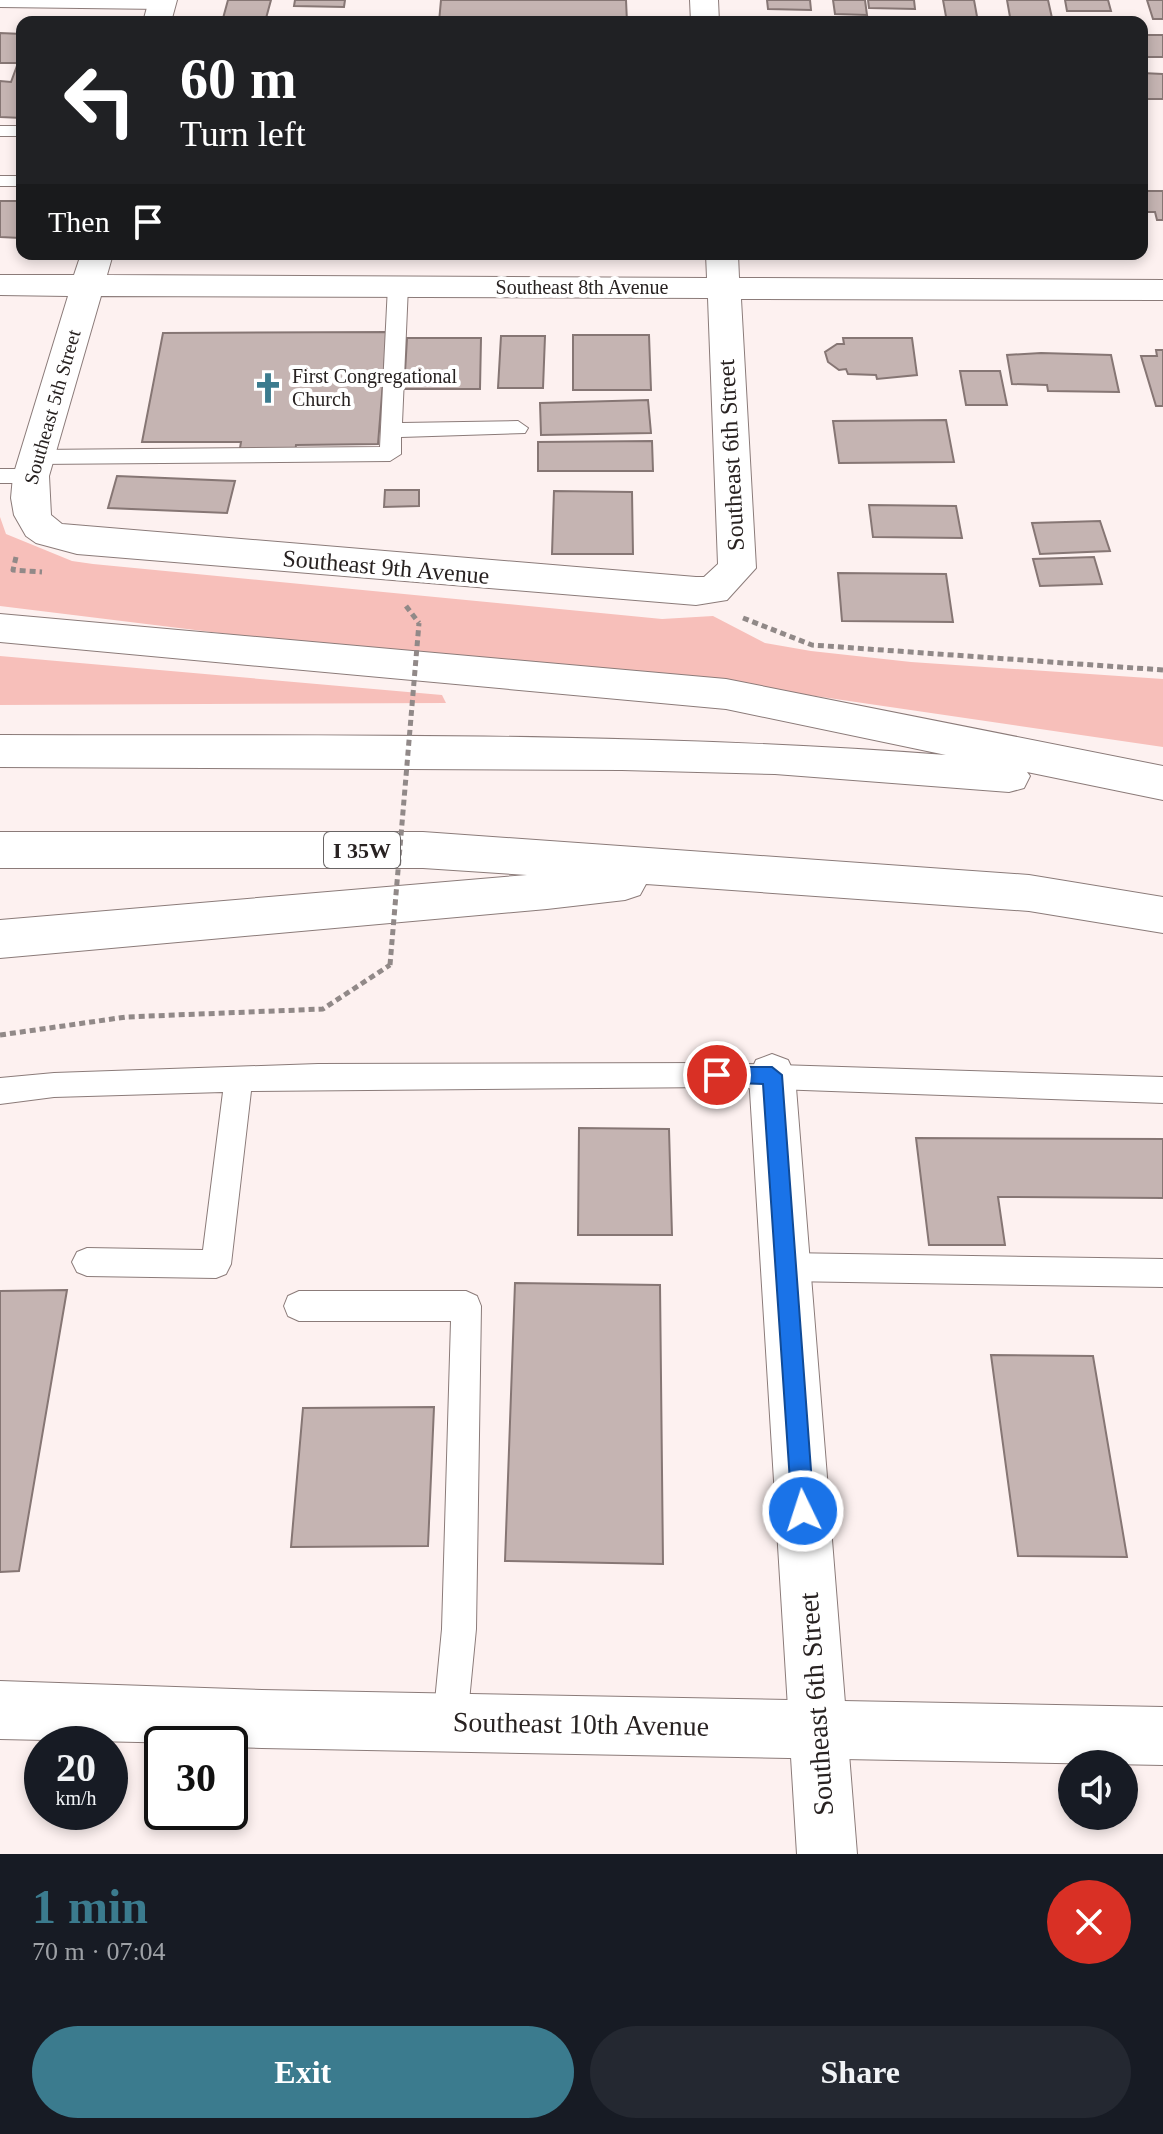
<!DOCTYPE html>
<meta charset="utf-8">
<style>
body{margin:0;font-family:"Times New Roman",serif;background:#242831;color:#f1f3f6;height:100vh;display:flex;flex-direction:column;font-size:30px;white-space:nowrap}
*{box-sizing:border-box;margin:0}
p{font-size:26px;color:#9ea1a6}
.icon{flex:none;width:44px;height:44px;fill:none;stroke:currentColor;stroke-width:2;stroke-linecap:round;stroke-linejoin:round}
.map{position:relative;height:1854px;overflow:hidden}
.side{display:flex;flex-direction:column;background:#171b24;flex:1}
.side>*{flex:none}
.hud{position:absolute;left:16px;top:16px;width:1132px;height:244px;border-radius:16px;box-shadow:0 4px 12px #0003;background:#202124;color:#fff;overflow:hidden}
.tools{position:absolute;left:1058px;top:1750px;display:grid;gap:16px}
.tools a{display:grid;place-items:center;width:80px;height:80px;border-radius:50%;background:#171b24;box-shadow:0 4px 12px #0003;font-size:40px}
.speed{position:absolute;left:24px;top:1726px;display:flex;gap:16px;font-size:40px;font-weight:700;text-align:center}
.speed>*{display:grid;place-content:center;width:104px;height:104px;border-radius:50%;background:#171b24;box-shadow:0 4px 12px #0003;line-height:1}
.speed small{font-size:20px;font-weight:400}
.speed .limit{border:4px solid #111;border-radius:12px;background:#fff;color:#111}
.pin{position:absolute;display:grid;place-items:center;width:68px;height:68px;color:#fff;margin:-34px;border:4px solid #fff;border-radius:50%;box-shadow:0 2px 8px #0007}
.me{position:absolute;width:88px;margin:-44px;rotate:356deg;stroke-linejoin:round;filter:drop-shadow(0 0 6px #0008)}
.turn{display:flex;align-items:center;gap:28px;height:168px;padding:0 32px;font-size:36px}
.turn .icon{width:104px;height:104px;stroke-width:2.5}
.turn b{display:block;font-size:56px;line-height:68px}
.then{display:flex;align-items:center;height:76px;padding:0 32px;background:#0003;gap:16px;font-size:30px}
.round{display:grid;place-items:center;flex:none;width:84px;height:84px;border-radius:42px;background:#242831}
.head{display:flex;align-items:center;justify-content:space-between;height:136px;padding:0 32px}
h1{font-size:48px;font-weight:800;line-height:60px;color:#3b7b8e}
.button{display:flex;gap:16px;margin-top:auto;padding:16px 32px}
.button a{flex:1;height:92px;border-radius:48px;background:#3b7b8e;color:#fff;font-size:32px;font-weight:800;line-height:92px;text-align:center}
.button a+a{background:#242831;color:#f1f3f6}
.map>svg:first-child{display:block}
.green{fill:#f7bfba}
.building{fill:#c5b4b2;stroke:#867674;stroke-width:2}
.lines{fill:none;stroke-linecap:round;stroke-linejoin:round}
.service-casing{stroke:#8b7b79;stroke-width:2}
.minor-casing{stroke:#8b7b79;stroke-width:2}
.tertiary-casing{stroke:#8b7b79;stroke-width:2}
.motorway-casing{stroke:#8b7b79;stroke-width:2}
.path{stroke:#918988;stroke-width:5;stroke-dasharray:6 4;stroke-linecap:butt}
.service{fill:#fff;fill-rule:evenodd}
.minor{fill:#fff;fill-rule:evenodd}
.tertiary{fill:#fff;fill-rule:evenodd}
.motorway{fill:#fff;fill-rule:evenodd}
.path-bridge{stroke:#918988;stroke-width:5;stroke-dasharray:6 4;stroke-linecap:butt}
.route{fill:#1a73e8;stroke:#114b97;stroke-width:2}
.labels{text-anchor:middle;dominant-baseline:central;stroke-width:8;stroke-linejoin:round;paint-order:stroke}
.far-street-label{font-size:20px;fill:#282221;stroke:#fff}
.far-poi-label{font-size:20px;fill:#282221;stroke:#fff;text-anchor:start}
.shield{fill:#fff;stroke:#686464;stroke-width:2}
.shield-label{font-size:22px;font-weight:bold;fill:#282221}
.street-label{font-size:24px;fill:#282221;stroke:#fff}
.near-street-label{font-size:28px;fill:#282221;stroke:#fff}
</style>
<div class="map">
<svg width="1163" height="1854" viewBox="0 0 1163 1854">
<rect width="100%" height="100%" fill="#fdf1f0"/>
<!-- green -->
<path class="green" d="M0,517l6,17 66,27 21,3 569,55 51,-3 52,27 46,8 100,11 252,17v68l-410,-60 -493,-49 -260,-32z
M0,656l442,39 4,8 -446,2z"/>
<!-- building -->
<path class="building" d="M228,0h43l-6,22h-43z
M295,0h50l-1,7 -50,-1z
M441,0h185l1,22h-188z
M767,0h43l1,10 -43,-1z
M833,0h32l2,15 -32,-1z
M868,0h46l1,9 -46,-1z
M943,0h31l4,22h-31z
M1007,0h41l4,18 -42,-1z
M1065,0h43l3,11h-44z
M1147,0h16v19h-10z
M0,33l22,1v84l-22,-1v-36l11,1 7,-19h-18z
M1142,35h21v22h-21z
M1142,73l21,1v25h-21z
M1142,191h21v29h-6l-2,-8h-13z
M0,201h22l-2,37 -20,-1z
M387,332l-9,112 -82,1 -1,9h-56l2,-12h-99l21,-109z
M573,335h76l2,55h-78z
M501,336h44l-2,52h-45z
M407,338h74l-1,51h-76z
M843,338h69l5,37 -40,4 -1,-4 -28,-1 -2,-5 -7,1 -11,-8 -3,-10 12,-8h7z
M1156,350h7v56h-7l-15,-50h16z
M1041,353l70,2 8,37 -71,-1 -1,-6 -35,-1 -5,-29z
M960,371h40l7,34h-41z
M648,400l3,33 -110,2 -1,-32z
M946,420l8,42 -115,1 -6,-42z
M652,441l1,30h-115v-29z
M117,476l118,5 -8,32 -119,-5z
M385,490h34v16l-35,1z
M554,491l78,1 1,62h-81z
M869,505l87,1 6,32 -89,-1z
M1100,521l10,30 -70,3 -8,-31z
M1094,557l8,27 -62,2 -7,-27z
M838,573l108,1 7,48 -111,-1z
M579,1128l90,1 3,106h-94z
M916,1138l247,1v59l-165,-1 7,48h-76z
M515,1283l145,2 3,279 -158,-3z
M67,1290l-48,281 -19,1v-281z
M991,1355l102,1 34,201 -109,-1z
M434,1407l-6,139 -137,1 12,-139z"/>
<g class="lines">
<defs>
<path id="service" d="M0,0h166l4,4 -8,5 -162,-2z
M0,126h22v10h-22z
M0,176h22v10h-22z
M398,280l10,6 -6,137 116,-2 10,7 -3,5 -124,4v17l-11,7 -354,3 -11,-7 11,-7 344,-3 8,-161z
M0,469h31l11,7 -11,7h-31z
M717,1063l446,14v26l-446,-16 -466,4 -20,173 -5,10 -10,4 -129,-2 -10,-4 -5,-10 5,-10 10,-4 116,2 20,-158 -169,5 -54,7v-26l54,-5 264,-9z
M786,1253l377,6v28l-377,-6 -10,-4 -5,-10 5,-10z
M299,1291h167l11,5 4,10 -5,323 -9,93 -5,12 -12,5 -12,-5 -5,-12 9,-93 9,-308h-152l-11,-5 -4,-10 4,-10z"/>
<path id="minor" d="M149,0h28l-6,22h-28z
M690,0h28l1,22h-28z
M81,254h32l-6,21 600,3 -1,-24h32l1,24 424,2v20l-422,-1 15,269 -29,32 -31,5 -619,-51 -41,-11 -10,-7 -12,-21 -3,-17 2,-22 55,-180 -68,-1v-20h74zM101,296l607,2 10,266 -14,13h-8l-634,-53 -11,-9 -2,-39z
M772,1054l16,6 7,15 62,779h-60l-48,-779 7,-15z"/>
<path id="tertiary" d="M0,1681l262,9 901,17v58l-901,-17 -32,-1v-3l-230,-5z"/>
<path id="motorway" d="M0,614l726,65 437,87v34l-136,-28 3,4 -6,12 -15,4 -234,-18 -153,-4 -622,-3v-32c315,1 631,-4 946,20l-220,-46 -726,-67z
M0,832h423l606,43 134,22v36l-134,-22 -383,-27 -6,11 -15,5 -78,9 -547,49v-38l527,-45 -104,-7h-423z"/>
</defs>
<!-- service casing -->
<use href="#service" class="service-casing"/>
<!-- minor casing -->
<use href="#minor" class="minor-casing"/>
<!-- tertiary casing -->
<use href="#tertiary" class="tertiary-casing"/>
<!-- motorway casing -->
<use href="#motorway" class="motorway-casing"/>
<!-- path -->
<path class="path" d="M16,557l-3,13 29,2
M406,606l13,17
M743,618l69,27 351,25
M0,1035l126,-18 197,-8 67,-44"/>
<!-- service -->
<use href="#service" class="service"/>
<!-- minor -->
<use href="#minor" class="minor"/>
<!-- tertiary -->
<use href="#tertiary" class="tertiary"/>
<!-- motorway -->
<use href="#motorway" class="motorway"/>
<!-- path-bridge -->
<path class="path-bridge" d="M390,965l29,-342"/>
</g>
<!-- route -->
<path class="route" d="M717,1067h55l10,8 32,436 -3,8 -8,3 -8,-3 -3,-8 -29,-427 -53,-2 -3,-7 3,-6z"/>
<!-- icons -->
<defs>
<symbol id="church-bare" viewBox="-9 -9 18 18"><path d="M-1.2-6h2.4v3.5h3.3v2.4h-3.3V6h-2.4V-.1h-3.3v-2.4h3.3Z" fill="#3b7b8e" stroke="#fff" stroke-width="2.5" paint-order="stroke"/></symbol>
</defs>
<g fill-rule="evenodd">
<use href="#church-bare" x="246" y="366" width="44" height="44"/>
</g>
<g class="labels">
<!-- far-street labels -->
<g class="far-street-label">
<text x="582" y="287">Southeast 8th Avenue</text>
<text transform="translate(52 407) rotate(-74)">Southeast 5th Street</text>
</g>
<!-- far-poi labels -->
<g class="far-poi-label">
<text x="292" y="376">First Congregational<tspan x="292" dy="23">Church</tspan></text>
</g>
<!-- shield labels -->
<rect class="shield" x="324" y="832" width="76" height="36" rx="6"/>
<g class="shield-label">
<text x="362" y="850">I 35W</text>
</g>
<!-- street labels -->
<g class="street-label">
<text transform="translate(731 455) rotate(-93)">Southeast 6th Street</text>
<text transform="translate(386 567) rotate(5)">Southeast 9th Avenue</text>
</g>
<!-- near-street labels -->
<g class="near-street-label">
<text transform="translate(816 1704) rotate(-94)">Southeast 6th Street</text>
<text transform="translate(581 1724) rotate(1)">Southeast 10th Avenue</text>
</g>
</g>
</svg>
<div class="tools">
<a><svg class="icon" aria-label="sound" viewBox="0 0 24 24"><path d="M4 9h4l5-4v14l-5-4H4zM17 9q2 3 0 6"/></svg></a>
</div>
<div class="speed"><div>20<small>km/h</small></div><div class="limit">30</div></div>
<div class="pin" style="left:717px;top:1075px;background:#d93025"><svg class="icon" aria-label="arrive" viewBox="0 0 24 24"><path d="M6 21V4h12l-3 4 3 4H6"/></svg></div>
<svg class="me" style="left:803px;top:1511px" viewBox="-20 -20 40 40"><circle r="17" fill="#1a73e8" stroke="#fff" stroke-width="3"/><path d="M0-11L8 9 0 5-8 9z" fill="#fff"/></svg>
<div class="hud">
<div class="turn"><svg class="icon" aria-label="left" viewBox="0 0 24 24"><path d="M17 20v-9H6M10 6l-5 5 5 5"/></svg><div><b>60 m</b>Turn left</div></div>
<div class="then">Then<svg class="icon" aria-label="arrive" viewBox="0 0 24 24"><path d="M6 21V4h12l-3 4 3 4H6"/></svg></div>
</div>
</div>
<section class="side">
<div class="head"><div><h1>1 min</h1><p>70 m · 07:04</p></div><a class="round" style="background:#d93025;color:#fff"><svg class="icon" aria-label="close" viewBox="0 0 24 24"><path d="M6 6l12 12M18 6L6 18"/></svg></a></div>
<div class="button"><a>Exit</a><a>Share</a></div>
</section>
